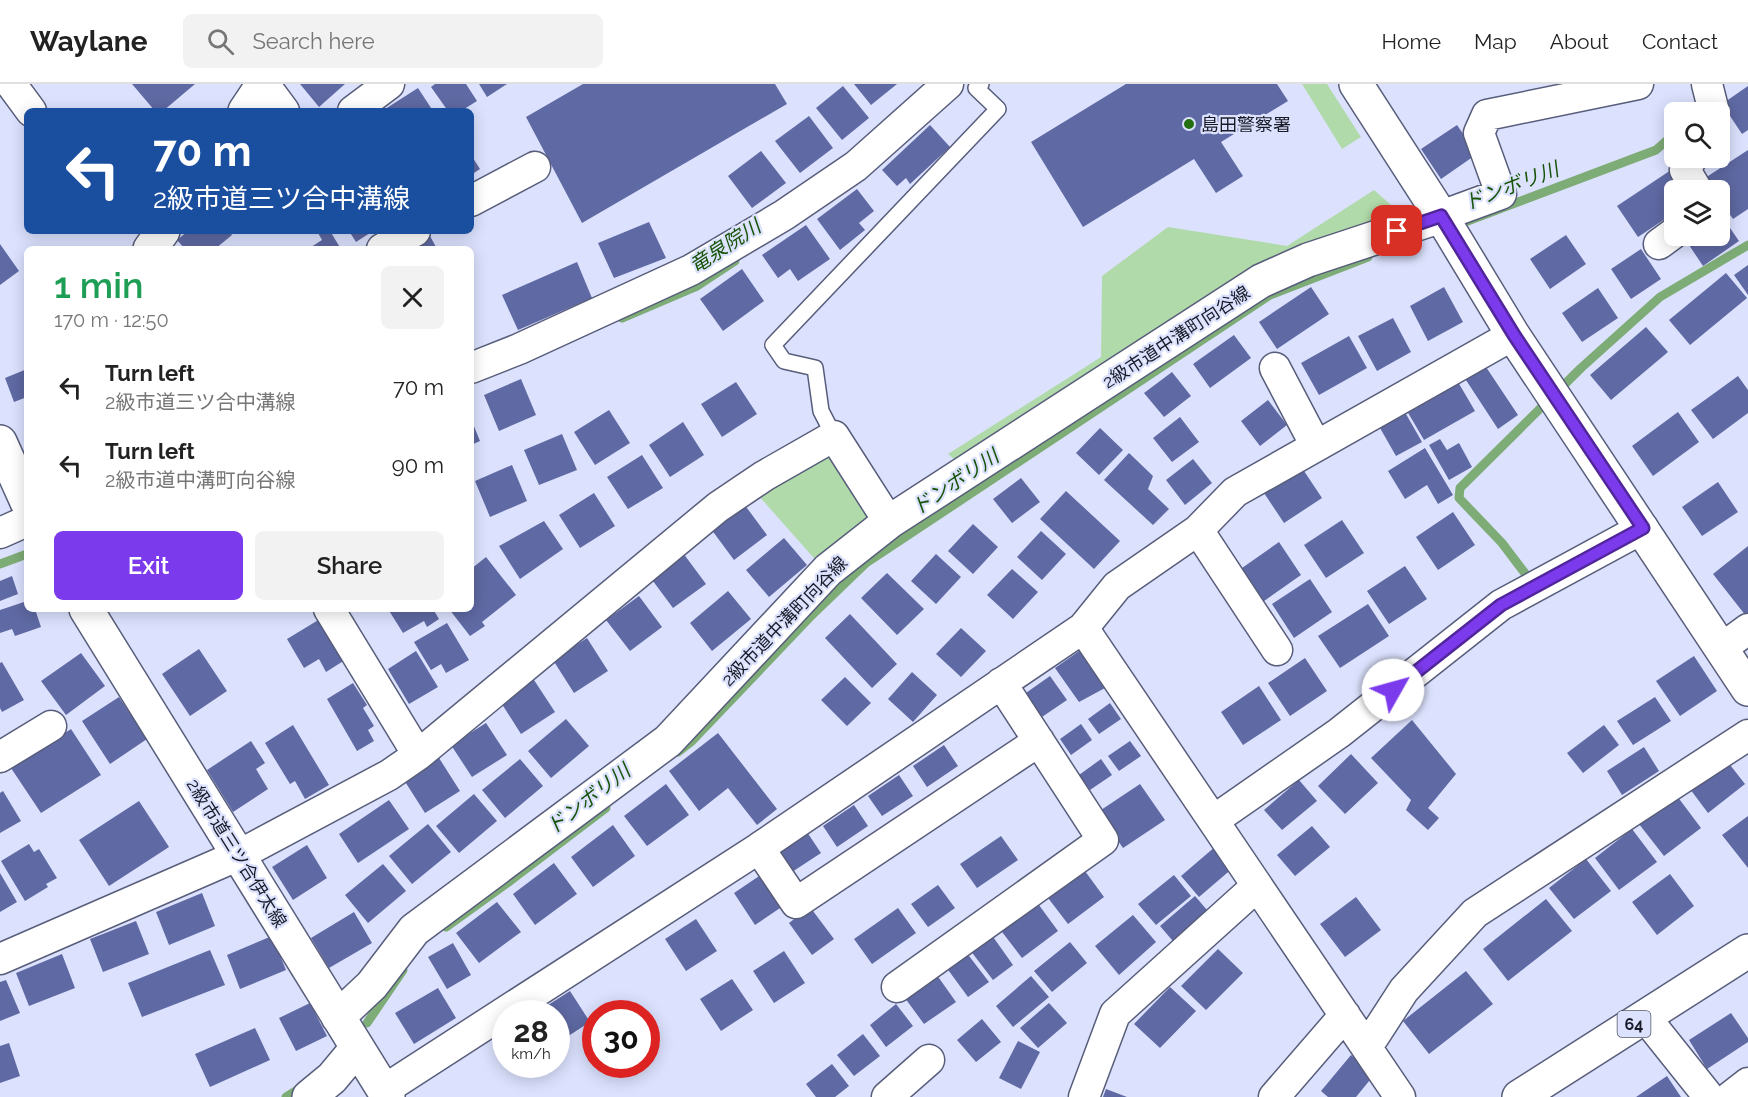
<!DOCTYPE html>
<meta charset="utf-8">
<style>
body{margin:0;font-family:Raleway,"Noto Sans JP",sans-serif;background:#f2f2f2;color:#222;height:100vh;display:flex;flex-direction:column;font-size:22px;white-space:nowrap}
*{box-sizing:border-box;margin:0}
p{font-size:20px;color:#767676}
.icon{flex:none;width:33px;height:33px;fill:none;stroke:currentColor;stroke-width:2;stroke-linecap:round;stroke-linejoin:round}
.map{position:relative;flex:1;overflow:hidden}
.side{position:absolute;left:24px;top:162px;width:450px;height:366px;display:flex;flex-direction:column;background:#fff;border-radius:9px;box-shadow:0 3px 15px #0003}
.side>*{flex:none}
.top-card{position:absolute;left:24px;top:24px;width:450px;height:126px;border-radius:9px;box-shadow:0 3px 15px #0003;background:#1a4fa0;color:#fff;overflow:hidden}
.buttons{position:absolute;left:1664px;top:18px;display:grid;gap:12px}
.buttons a{display:grid;place-items:center;width:66px;height:66px;border-radius:9px;background:#fff;box-shadow:0 3px 15px #0003;font-size:30px}
.speed{position:absolute;left:492px;top:916px;display:flex;gap:12px;font-size:30px;font-weight:700;text-align:center}
.speed>*{display:grid;place-content:center;width:78px;height:78px;border-radius:50%;background:#fff;box-shadow:0 3px 15px #0003;line-height:1}
.speed small{font-size:15px;font-weight:400}
.speed .limit{border:9px solid #d22;background:#fff;color:#111}
.pin{position:absolute;display:grid;place-items:center;width:51px;height:51px;color:#fff;margin:-26px;border-radius:12px;box-shadow:0 3px 9px #0006}
.me{position:absolute;width:66px;margin:-33px;rotate:52deg;stroke-linejoin:round;filter:drop-shadow(0 0 4px #0008)}
.turn{display:flex;align-items:center;gap:21px;height:126px;padding:0 30px;font-size:27px}
.turn .icon{width:78px;height:78px;stroke-width:2.5}
.turn b{display:block;font-size:42px;line-height:51px}
.round{display:grid;place-items:center;flex:none;width:63px;height:63px;border-radius:9px;background:#f2f2f2}
.summary{display:flex;align-items:center;justify-content:space-between;height:102px;padding:0 30px}
h1{font-size:36px;font-weight:600;line-height:45px;color:#1e9e55}
.primary-button{display:flex;gap:12px;margin-top:auto;padding:12px 30px}
.primary-button a{flex:1;height:69px;border-radius:9px;background:#7c3aed;color:#fff;font-size:24px;font-weight:600;line-height:69px;text-align:center}
.primary-button a+a{background:#f2f2f2;color:#222}
ul{padding:0;list-style:none}
li{display:flex;align-items:center;gap:18px;height:78px;padding:0 30px}
li div{flex:1}
li b{display:block;font-size:22px}
li em{font-style:normal}
header{display:flex;align-items:center;gap:36px;box-sizing:border-box;height:84px;padding:0 30px;background:#fff;border-bottom:2px solid #e0e0e0}
header strong{font-size:28px}
nav{display:flex;gap:33px;margin-inline-start:auto;font-size:21px}
.search{width:420px;height:54px;background:#f2f2f2;display:flex;align-items:center;gap:15px;box-sizing:border-box;padding:0 21px;border-radius:9px;color:#767676;font-size:22px}
.map>svg:first-child{display:block}
.green{fill:#b1daaa}
.lines{fill:none;stroke-linecap:round;stroke-linejoin:round}
.stream{stroke:#7eac76;stroke-width:9}
.building{fill:#5f69a3}
.lane-casing{stroke:#575d7a;stroke-width:18}
.street-casing{stroke:#575d7a;stroke-width:33}
.secondary-casing{stroke:#575d7a;stroke-width:36}
.primary-casing{stroke:#575d7a;stroke-width:36}
.lane{stroke:#fff;stroke-width:15}
.street{stroke:#fff;stroke-width:30}
.secondary{stroke:#fff;stroke-width:33}
.primary{stroke:#fff;stroke-width:33}
.route-casing{stroke:#51269a;stroke-width:15}
.route{stroke:#7c3aed;stroke-width:10}
.poi-dot{fill:#236f12;stroke:#dce2fe;stroke-width:2}
.labels{text-anchor:middle;dominant-baseline:central;stroke-width:4.5;stroke-linejoin:round;paint-order:stroke}
.shield{fill:#dce2fe;stroke:#535768;stroke-width:1.5}
.shield-label{font-size:16px;font-weight:bold;fill:#181b27}
.poi-label{font-size:18px;fill:#181b27;stroke:#dce2fe;text-anchor:start}
.street-label{font-size:18px;fill:#181b27;stroke:#dce2fe}
.water-label{font-size:20px;font-style:italic;fill:#175408;stroke:#dce2fe}
</style>
<header>
<strong>Waylane</strong>
<div class="search"><svg class="icon" aria-label="search" viewBox="0 0 24 24"><circle cx="10" cy="10" r="6"/><path d="M15 15l6 6"/></svg>Search here</div>
<nav><a>Home</a><a>Map</a><a>About</a><a>Contact</a></nav>
</header>
<div class="map">
<svg width="1748" height="1013" viewBox="0 0 1748 1013">
<rect width="100%" height="100%" fill="#dce2fe"/>
<!-- green -->
<path class="green" d="M1302,0h25l34,53 -19,12z
M1374,106l25,22 -101,37 -343,211 -7,-6 153,-97 1,-81 66,-49 119,19z
M823,368l12,1 39,59 -54,53 -62,-70z"/>
<g class="lines">
<!-- stream -->
<path class="stream" d="M1457,141l199,-75 18,-16
M622,234l75,-32 38,-25
M0,480l27,-10
M1527,492l-25,-33 -43,-45 1,-10 121,-120 79,-71 88,-52
M678,668l14,-11 120,-126 54,-52 404,-268 98,-38
M446,843l64,-46 96,-73
M367,939l36,-53
M286,1013l16,-10"/>
</g>
<!-- building -->
<path class="building" d="M132,0h63l-32,27h-8z
M300,0h45l-26,23z
M435,0h31l11,17 -16,10h-13l-17,-24z
M479,0h28l-20,13z
M583,0h192l12,20 -205,119 -56,-106z
M854,0h43l-26,21z
M1126,0h151l11,17 -67,41 22,34 -27,17 -22,-34 -111,68 -52,-85z
M843,2l26,32 -27,22 -26,-32z
M1748,2v44l-6,4 -20,-30z
M418,4l15,23h-51z
M809,32l24,32 -33,25 -25,-32z
M930,41l20,22 -40,37 -4,-6 -9,8 -15,-16z
M1457,41l20,29 -36,25 -20,-30z
M1748,66v59l-15,10 -14,-20v-9h-6l-8,-12z
M761,67l25,32 -34,25 -24,-32z
M471,71l9,14 -9,6z
M1671,86l14,20h-11v23l-36,24 -21,-31z
M857,105l17,22 -15,12 6,7 -25,20 -23,-31z
M1719,128l20,29 -36,25 -20,-30h36z
M649,138l17,36 -52,20 -16,-35z
M806,141l24,34 -32,22 -8,-12 -12,9 -16,-23z
M188,147h41l3,4 -17,14h-30l-8,-9z
M317,147h13l11,18h-33l14,-9z
M349,147h24l-17,11z
M429,150l8,15h-37z
M1566,151l20,29 -36,25 -20,-30z
M0,160l19,27 -19,14z
M1641,165l20,30 -30,20 -20,-30z
M577,178l15,36 -74,32 -16,-35z
M1748,181v30l-14,-20z
M742,185l22,32 -41,30 -23,-32z
M1726,189l21,25 -57,47 -21,-25z
M1311,203l18,27 -52,35 -18,-27z
M1444,203l19,35 -35,19 -18,-35z
M1598,204l20,30 -36,24 -20,-29z
M1393,234l18,34 -34,19 -19,-35z
M1646,243l22,25 -57,48 -21,-25z
M1234,251l17,23 -41,30 -17,-24z
M1349,252l18,32 -48,27 -18,-32z
M1484,280l34,51 -20,14 -34,-52z
M27,285v28l-13,5 -9,-24z
M1172,288l19,24 -27,21 -20,-24z
M1738,292l10,14v23l-35,26 -22,-29z
M521,295l15,36 -37,16 -15,-36z
M736,298l21,32 -35,23 -21,-33z
M1458,298l17,29 -51,29 -17,-29z
M1268,316l19,25 -27,21 -19,-25z
M609,326l21,33 -35,22 -21,-33z
M1678,328l21,30 -46,34 -21,-30z
M1406,330l16,28 -26,14 -16,-28z
M1180,333l19,25 -27,20 -19,-24z
M471,335l9,22 -9,4z
M683,338l21,33 -34,22 -21,-32z
M1100,344l23,22 -24,25 -23,-22z
M562,350l15,36 -38,15 -15,-35z
M1440,355l7,11 12,-7 13,24 -23,13 -20,-35z
M1425,364l28,47 -15,9 -11,-19 -22,14 -17,-28z
M1129,369l24,23 -5,13 21,20 -16,16 -49,-45z
M642,371l21,33 -35,21 -21,-32z
M1193,375l19,24 -27,22 -19,-25z
M512,381l15,36 -37,16 -15,-36z
M1300,381l22,33 -38,25 -22,-33z
M1021,394l19,24 -28,21 -19,-24z
M1718,398l20,30 -36,24 -20,-29z
M1066,407l54,50 -26,28 -54,-50z
M594,409l21,33 -35,22 -21,-33z
M744,420l23,31 -33,25 -23,-31z
M1453,428l22,33 -37,25 -22,-33z
M1342,436l22,33 -38,25 -22,-33z
M544,437l19,28 -43,30 -21,-33z
M973,440l25,23 -25,27 -25,-23z
M1041,447l25,23 -24,26 -25,-23z
M784,454l23,27 -38,32 -23,-27z
M1279,458l22,33 -37,26 -22,-33z
M1748,462v68l-2,2 -33,-42z
M683,469l23,31 -33,24 -23,-31z
M936,470l25,23 -25,27 -25,-23z
M486,473l30,38 -34,27 3,4 -15,10 -21,-27h22v-40z
M1405,482l22,33 -38,25 -22,-33z
M1012,485l26,23 -25,27 -26,-24z
M887,489l37,36 -27,26 -36,-37z
M12,492l6,18 -18,7v-20z
M1310,495l22,33 -38,26 -22,-34z
M728,507l23,28 -39,32 -22,-28z
M639,512l23,31 -32,24 -24,-31z
M27,517v8h8l6,18 -26,9 -3,-7 -12,4v-23z
M1368,520l21,32 -49,32 -22,-32z
M388,525h45l6,10 -12,8 -3,-6 -21,12z
M850,530l47,50 -25,24 -47,-50z
M320,535l25,41 -19,12 -7,-13 -15,9 -17,-29z
M447,539l22,37 -23,13 -5,-9 -10,6 -17,-28z
M961,544l25,23 -25,26 -25,-23z
M587,554l21,33 -34,22 -21,-33z
M199,565l28,42 -37,25 -28,-42z
M1082,565l23,39 -26,14 -24,-34z
M416,567l22,36 -29,17 -21,-35z
M81,569l24,33 -39,29 -25,-34z
M1694,572l23,35 -37,25 -24,-35z
M1305,574l22,33 -37,25 -22,-33z
M2,578l22,38 -22,12 -2,-4v-45z
M912,588l25,23 -24,27 -25,-23z
M1050,592l17,24 -28,19 -16,-24z
M845,593l26,26 -24,23 -26,-26z
M534,596l21,32 -34,22 -21,-33z
M353,599l14,22 -4,3 11,18 -6,4 6,11 -17,10 -30,-52z
M1259,602l22,34 -38,25 -22,-33z
M119,613l28,42 -37,25 -28,-43z
M1655,613l16,24 -38,24 -16,-24z
M1110,619l11,16 -22,15 -11,-15z
M566,635l23,27 -38,32 -23,-27z
M1412,636l44,54 -28,34 11,10 -11,12 -22,-20 5,-10 -40,-42z
M486,639l21,32 -35,22 -21,-32z
M1081,640l11,16 -21,15 -11,-16z
M293,641l36,60 -24,14 -10,-18 -5,3 -25,-41z
M1604,641l15,20 -36,28 -16,-20z
M71,645l30,46 -60,38 -30,-45z
M718,649l59,76 -20,16 -29,-37 -29,23 -30,-40z
M251,657l14,22 -9,6 12,20 -35,23 -26,-42z
M1130,657l11,15 -22,15 -11,-15z
M944,661l14,21 -31,21 -14,-21z
M1644,663l15,24 -37,24 -15,-24z
M1351,670l27,29 -33,31 -27,-28z
M439,674l21,33 -35,22 -21,-33z
M520,675l23,27 -38,32 -23,-28z
M1101,675l11,16 -22,15 -11,-15z
M1727,677l18,23 -37,29 -18,-24z
M899,691l14,21 -31,20 -14,-20z
M1299,696l18,21 -35,29 -18,-20z
M666,700l23,31 -42,31 -23,-30z
M1140,700l25,36 -42,28 -25,-36z
M3,707l18,30 -21,12v-40z
M474,710l23,27 -38,32 -23,-27z
M1677,712l24,32 -37,28 -25,-32z
M389,716l20,29 -51,34 -19,-29z
M139,717l30,46 -60,39 -30,-46z
M854,721l14,21 -31,21 -14,-21z
M1748,732v52l-26,-33z
M428,740l23,28 -39,32 -23,-28z
M613,741l22,31 -42,31 -22,-30z
M1312,742l18,21 -35,29 -18,-21z
M1632,745l25,33 -38,28 -24,-32z
M807,748l14,21 -32,21 -13,-21z
M1001,752l17,24 -41,28 -17,-24z
M29,760l5,8 5,-3 18,29 -11,6 2,3 -23,14 -24,-40z
M307,761l20,33 -34,22 -21,-33z
M1216,762l18,21 -35,30 -18,-21z
M1586,775l25,32 -37,28 -25,-31z
M554,779l23,31 -42,31 -22,-31z
M383,780l23,27 -38,32 -23,-28z
M1082,783l22,30 -36,27 -23,-30z
M765,788l21,32 -31,21 -21,-32z
M0,789l17,29 -17,10z
M1670,790l24,32 -37,29 -25,-33z
M1174,791l17,21 -35,29 -18,-21z
M938,801l17,23 -27,19 -17,-23z
M202,809l13,33 -46,19 -13,-33z
M1195,812l18,21 -35,30 -18,-21z
M1356,813l25,33 -36,27 -25,-33z
M1546,815l26,32 -64,50 -25,-32z
M1036,817l22,30 -36,27 -23,-30z
M497,818l24,30 -42,31 -23,-30z
M810,823l24,32 -22,16 -23,-32z
M898,824l18,25 -44,31 -18,-25z
M354,828l18,31 -43,25 -18,-30z
M1133,831l23,27 -37,33 -24,-29z
M696,835l21,32 -31,20 -21,-32z
M136,837l13,33 -46,18 -13,-33z
M991,850l22,31 -20,15 -23,-30z
M272,852l14,34 -46,19 -13,-34z
M1070,858l17,21 -35,29 -18,-21z
M453,859l18,32 -24,14 -19,-32z
M1218,865l25,24 -37,37 -25,-24z
M210,866l15,35 -83,32 -14,-34z
M784,867l21,32 -31,20 -21,-32z
M966,868l23,30 -21,15 -22,-30z
M62,870l13,34 -46,18 -13,-33z
M934,887l22,31 -32,22 -22,-30z
M1466,887l27,33 -64,50 -26,-33z
M1031,892l18,21 -36,30 -17,-21z
M732,895l21,31 -32,21 -21,-32z
M6,896l14,33 -20,8v-39z
M1170,903l26,24 -36,37 -26,-24z
M438,904l18,30 -42,26 -19,-31z
M570,907l20,31 -34,22v-30h-22z
M310,919l17,33 -31,15 -17,-33z
M1049,919l18,20 -29,25 -18,-20z
M896,920l17,22 -27,21 -16,-22z
M1731,929l17,25v4l-41,27 -18,-29z
M982,935l19,23 -25,20 -19,-22z
M255,944l15,32 -60,27 -15,-33z
M863,950l17,22 -26,20 -17,-21z
M1018,957l22,11 -19,37 -22,-11z
M9,959l11,33 -20,7v-37z
M1351,971l23,20 -18,22h-28l-7,-6z
M832,980l17,22 -14,11h-19l-10,-13z
M1667,992l14,21h-45z
M1106,1005l21,8h-24z"/>
<g class="lines">
<defs>
<path id="lane" d="M834,352l-13,-25 -6,-43 -31,-7 -11,-16 225,-236 -22,-21 5,-4"/>
<path id="street" d="M11,0l20,27
M264,0l20,27
M1707,0l7,28
M353,27l36,-27
M1692,74l-7,12 12,20
M471,117l64,-34
M1441,132l60,-22 -22,-61 8,-18 151,-31
M1659,160l15,-11
M382,165l33,-18
M471,284l48,-19 172,-79 93,-55 72,-49 92,-82
M1275,284l41,78
M1198,446l79,120
M0,449l27,-12
M329,525l89,146
M1083,544l317,469
M1722,564l26,-19
M0,673l51,-31
M1214,736l125,-87 162,-128 142,-77
M759,764l37,55 243,-162
M0,875l239,-104 150,-80 29,-20 300,-248 46,-31 70,-40 55,86
M897,903l206,-147 -102,-157
M1645,933l64,80
M1367,963l37,-57 71,-77 273,-178
M384,1006l375,-242 324,-220 34,-42 81,-56 37,-38 278,-157
M887,1013l42,-37
M1084,1013l31,-83 142,-128
M1274,1013l71,-82
M1730,1013l18,-14"/>
<path id="secondary" d="M1356,0l85,132 72,119 235,354
M245,27l18,-27
M150,165l13,-18
M0,358l27,60
M86,525l302,488
M338,933l34,-32 42,-55 254,-189 160,-171 61,-48 372,-241 47,-21 133,-44
M309,1013l23,-19 25,-30"/>
<path id="primary" d="M1519,1013l229,-146"/>
</defs>
<!-- lane casing -->
<use href="#lane" class="lane-casing"/>
<!-- street casing -->
<use href="#street" class="street-casing"/>
<!-- secondary casing -->
<use href="#secondary" class="secondary-casing"/>
<!-- primary casing -->
<use href="#primary" class="primary-casing"/>
<!-- lane -->
<use href="#lane" class="lane"/>
<!-- street -->
<use href="#street" class="street"/>
<!-- secondary -->
<use href="#secondary" class="secondary"/>
<!-- primary -->
<use href="#primary" class="primary"/>
</g>
<g class="lines">
<defs>
<path id="route" d="M1393,606l108,-85 142,-77 -129,-193 -73,-119 -44,15"/>
</defs>
<!-- route casing -->
<use href="#route" class="route-casing"/>
<!-- route -->
<use href="#route" class="route"/>
</g>
<!-- markers -->
<circle class="poi-dot" cx="1189" cy="40" r="6"/>
<g class="labels">
<!-- shield labels -->
<rect class="shield" x="1617.5" y="927" width="33" height="26" rx="4.5"/>
<g class="shield-label">
<text x="1634" y="940">64</text>
</g>
<!-- poi labels -->
<g class="poi-label">
<text x="1201" y="40">島田警察署</text>
</g>
<!-- street labels -->
<g class="street-label">
<text transform="translate(1176 253) rotate(-33)">2級市道中溝町向谷線</text>
<text transform="translate(784 537) rotate(-46)">2級市道中溝町向谷線</text>
<text transform="translate(237 769) rotate(58)">2級市道三ツ合伊太線</text>
</g>
<!-- water labels -->
<g class="water-label">
<text transform="translate(1511 102) rotate(-21)">ドンボリ川</text>
<text transform="translate(725 162) rotate(-33)">竜泉院川</text>
<text transform="translate(955 398) rotate(-34)">ドンボリ川</text>
<text transform="translate(588 715) rotate(-38)">ドンボリ川</text>
</g>
</g>
</svg>
<div class="buttons">
<a><svg class="icon" aria-label="search" viewBox="0 0 24 24"><circle cx="10" cy="10" r="6"/><path d="M15 15l6 6"/></svg></a>
<a><svg class="icon" aria-label="layers" viewBox="0 0 24 24"><path d="M12 4l9 5-9 5-9-5zM3 14l9 5 9-5"/></svg></a>
</div>
<div class="speed"><div>28<small>km/h</small></div><div class="limit">30</div></div>
<div class="pin" style="left:1397px;top:147px;background:#d93025"><svg class="icon" aria-label="arrive" viewBox="0 0 24 24"><path d="M6 21V4h12l-3 4 3 4H6"/></svg></div>
<svg class="me" style="left:1393px;top:606px" viewBox="-20 -20 40 40"><circle r="19" fill="#fff"/><path d="M0-13L10 11 0 6-10 11z" fill="#7c3aed"/></svg>
<div class="top-card">
<div class="turn"><svg class="icon" aria-label="left" viewBox="0 0 24 24"><path d="M17 20v-9H6M10 6l-5 5 5 5"/></svg><div><b>70 m</b>2級市道三ツ合中溝線</div></div>
</div>
<section class="side">
<div class="summary"><div><h1>1 min</h1><p>170 m · 12:50</p></div><a class="round"><svg class="icon" aria-label="close" viewBox="0 0 24 24"><path d="M6 6l12 12M18 6L6 18"/></svg></a></div>
<ul>
<li><svg class="icon" aria-label="left" viewBox="0 0 24 24"><path d="M17 20v-9H6M10 6l-5 5 5 5"/></svg><div><b>Turn left</b><p>2級市道三ツ合中溝線</p></div><em>70 m</em></li>
<li><svg class="icon" aria-label="left" viewBox="0 0 24 24"><path d="M17 20v-9H6M10 6l-5 5 5 5"/></svg><div><b>Turn left</b><p>2級市道中溝町向谷線</p></div><em>90 m</em></li>
</ul>
<div class="primary-button"><a>Exit</a><a>Share</a></div>
</section>
</div>
